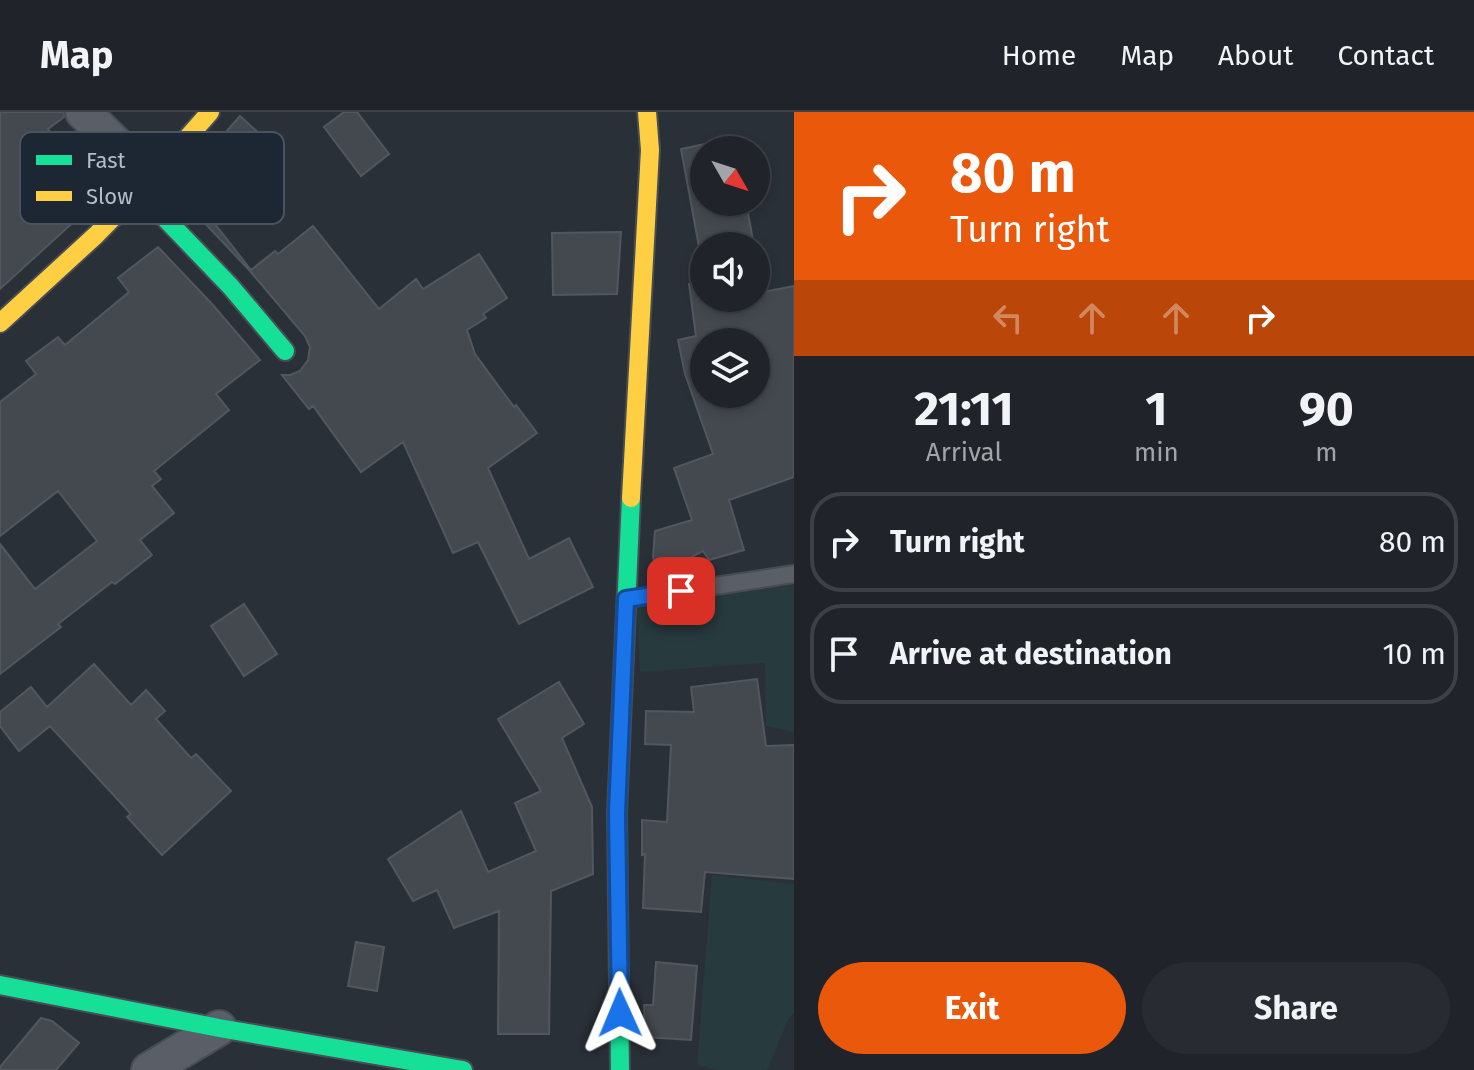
<!DOCTYPE html>
<style>
body{margin:0;font-family:"Fira Sans",sans-serif;background:#282c32;color:#f1f3f6;height:100vh;display:flex;flex-direction:column;font-size:30px;white-space:nowrap}
*{box-sizing:border-box;margin:0}
p{font-size:26px;color:#a2a4a8}
.icon{flex:none;width:44px;height:44px;fill:none;stroke:currentColor;stroke-width:2;stroke-linecap:round;stroke-linejoin:round}
.map{position:relative;flex:1;overflow:hidden}
.details{display:flex;flex-direction:column;background:#20242a;width:680px}
.details>*{flex:none}
.top-card{background:#ea580c;color:#fff;overflow:hidden}
.needle{width:52px;rotate:129deg}
.controls{position:absolute;left:690px;top:24px;display:grid;gap:16px}
.controls a{display:grid;place-items:center;width:80px;height:80px;border-radius:50%;background:#20242a;box-shadow:0 4px 12px #0003,0 0 0 2px #3d4147;font-size:40px}
.pin{position:absolute;display:grid;place-items:center;width:68px;height:68px;color:#fff;margin:-34px;border-radius:16px;box-shadow:0 4px 12px #0006}
.me{position:absolute;width:88px;margin:-44px;rotate:359deg;stroke-linejoin:round;filter:drop-shadow(0 0 6px #0008)}
.turn{display:flex;align-items:center;gap:28px;height:168px;padding:0 24px;font-size:36px}
.turn .icon{width:104px;height:104px;stroke-width:2.5}
.turn b{display:block;font-size:56px;line-height:68px}
.lanes{display:flex;align-items:center;height:76px;padding:0 24px;background:#0003;justify-content:center;gap:40px;direction:ltr}
.lanes .off{opacity:.35}
.eta{display:flex;justify-content:space-evenly;align-items:center;height:136px;text-align:center}
.eta b{font-size:48px;font-weight:700;line-height:56px}
.primary-button{display:flex;gap:16px;margin-top:auto;padding:16px 24px}
.primary-button a{flex:1;height:92px;border-radius:48px;background:#ea580c;color:#fff;font-size:32px;font-weight:700;line-height:92px;text-align:center}
.primary-button a+a{background:#282c32;color:#f1f3f6}
ul{padding:0;list-style:none}
li{display:flex;align-items:center;gap:24px;height:100px;margin:0 16px 12px;padding:0 8px;border:4px solid #3d4147;border-radius:32px}
li div{flex:1}
li b{display:block;font-size:30px}
li em{font-style:normal}
header{display:flex;align-items:center;gap:48px;box-sizing:border-box;height:112px;padding:0 40px;background:#20242a;border-bottom:2px solid #3d4147}
header strong{font-size:38px}
nav{display:flex;gap:44px;margin-inline-start:auto;font-size:28px}
main{display:flex;flex:1;min-height:0}
.map>svg:first-child{display:block}
.green{fill:#273a3e}
.building{fill:#444950;stroke:#52575f;stroke-width:2;fill-rule:evenodd}
.lines{fill:none;stroke-linecap:round;stroke-linejoin:round}
.lane-casing{stroke:#484c53;stroke-width:20}
.street-casing{stroke:#484c53;stroke-width:38}
.fast-casing{stroke:#484c53;stroke-width:22}
.slow-casing{stroke:#484c53;stroke-width:22}
.lane{stroke:#5a5e66;stroke-width:16}
.street{stroke:#5a5e66;stroke-width:34}
.fast{stroke:#16e098;stroke-width:18}
.slow{stroke:#ffcf43;stroke-width:18}
.route-casing{stroke:#114b97;stroke-width:20}
.route{stroke:#1a73e8;stroke-width:14}
.key{fill:#1d2633;stroke:#4a5360;stroke-width:2}
.key-label{font-size:22px;fill:#b4bcc9}
</style>
<header>
<strong>Map</strong>
<nav><a>Home</a><a>Map</a><a>About</a><a>Contact</a></nav>
</header>
<main>
<div class="map">
<svg width="794" height="958" viewBox="0 0 794 958">
<rect width="100%" height="100%" fill="#2a3038"/>
<!-- green -->
<path class="green" d="M794,469v151l-28,-6 -1,-63 -125,9 -3,-63z
M712,763l82,9v129l-6,7 -21,50h-47l-23,-5z"/>
<!-- building -->
<path class="building" d="M0,0h64v5l-16,12 41,54 17,-16 11,11 -38,39 -79,72z
M344,0h13l32,42 -28,22 -37,-49z
M240,4l21,19 -66,78 -21,-22z
M734,26l3,12h-33v52h42l8,44h-50v28l-23,-125z
M204,98l47,60 24,-19 3,3 35,-28 66,83 37,-30 7,10 56,-35 28,44 -24,16 3,4 -19,12 8,24 39,53 2,-2 21,28 -49,35 41,91 40,-21 24,49 -74,37 -41,-82 -25,11 -50,-111 -42,30 -48,-66 -4,3 -27,-34h8l10,-4 8,-11 2,-13 -5,-11 -55,-65 -53,-56z
M621,120l-4,62 -64,1 -1,-62z
M158,135l54,57 48,56 -44,34 13,16 -75,61 7,8 -9,7 22,27 -34,27 12,15 -37,29 -3,-2 -54,42 3,3 -61,47v-130l35,45 62,-48 -39,-50 -58,45v-134l36,-28 -10,-13 32,-24 7,8 64,-53 -11,-14z
M756,142l7,38 31,-6v191l-65,23 15,50 -35,10 -6,-9 -45,23 -5,-17 2,-26 37,-11 -18,-52 39,-14 -28,-80 -7,-34 18,-4 -7,-52 15,-2v16h52zM704,230h52v52h-52z
M244,492l33,50 -33,22 -33,-50z
M94,552l37,41 15,-15 19,21 -9,8 35,39 5,-4 35,37 -69,64 -35,-38 4,-3 -81,-88 -31,25 -19,-25v-14l31,-25 16,20z
M757,567l9,67 28,-1v134l-89,-7 -4,40 -58,-4 2,-54 -3,1v-35l25,2 4,-77 -26,-1 1,-33 48,1 -3,-25z
M559,570l25,42 -22,14 30,69 1,67 -42,17 -2,143h-51l1,-123 -45,17 -17,-38 -24,11 -25,-42 73,-48 27,61 48,-21 -21,-48 26,-12 -43,-72z
M356,830l28,5 -7,44 -29,-5z
M656,850l41,4 -6,74 -46,-3 -1,-32h9z
M41,906l11,3 27,22 -23,27h-56v-3z"/>
<g class="lines">
<defs>
<path id="lane" d="M629,487l165,-25"/>
<path id="street" d="M83,0l45,44 25,21
M149,958l70,-42"/>
<path id="fast" d="M139,79l92,96 54,64
M0,873l219,43 244,42
M620,958l-3,-257 14,-315"/>
<path id="slow" d="M0,211l96,-88 57,-58 57,-65
M631,386l19,-348 -3,-38"/>
</defs>
<!-- lane casing -->
<use href="#lane" class="lane-casing"/>
<!-- street casing -->
<use href="#street" class="street-casing"/>
<!-- fast casing -->
<use href="#fast" class="fast-casing"/>
<!-- slow casing -->
<use href="#slow" class="slow-casing"/>
<!-- lane -->
<use href="#lane" class="lane"/>
<!-- street -->
<use href="#street" class="street"/>
<!-- fast -->
<use href="#fast" class="fast"/>
<!-- slow -->
<use href="#slow" class="slow"/>
</g>
<g class="lines">
<defs>
<path id="route" d="M620,901l-3,-200 9,-214 55,-8"/>
</defs>
<!-- route casing -->
<use href="#route" class="route-casing"/>
<!-- route -->
<use href="#route" class="route"/>
</g>
<!-- legend -->
<rect x="20" y="20" width="264" height="92" rx="12" class="key"/>
<rect x="36" y="43" width="36" height="10" fill="#16e098"/>
<rect x="36" y="79" width="36" height="10" fill="#ffcf43"/>
<g class="key-label">
<text x="86" y="56">Fast</text>
<text x="86" y="92">Slow</text>
</g>
</svg>
<div class="controls">
<a><svg class="needle" viewBox="-14 -14 28 28"><path d="M0-13l5 13h-10z" fill="#e53935"/><path d="M0 13l5-13h-10z" fill="#a2a4a8"/></svg></a>
<a><svg class="icon" aria-label="sound" viewBox="0 0 24 24"><path d="M4 9h4l5-4v14l-5-4H4zM17 9q2 3 0 6"/></svg></a>
<a><svg class="icon" aria-label="layers" viewBox="0 0 24 24"><path d="M12 4l9 5-9 5-9-5zM3 14l9 5 9-5"/></svg></a>
</div>
<div class="pin" style="left:681px;top:479px;background:#d93025"><svg class="icon" aria-label="arrive" viewBox="0 0 24 24"><path d="M6 21V4h12l-3 4 3 4H6"/></svg></div>
<svg class="me" style="left:620px;top:901px" viewBox="-20 -20 40 40"><path d="M0-17L14 15 0 8-14 15z" fill="#1a73e8" stroke="#fff" stroke-width="4"/></svg>
</div>
<section class="details">
<div class="top-card">
<div class="turn"><svg class="icon" aria-label="right" viewBox="0 0 24 24"><path d="M7 20v-9h11M14 6l5 5-5 5"/></svg><div><b>80 m</b>Turn right</div></div>
<div class="lanes"><svg class="icon off" aria-label="left" viewBox="0 0 24 24"><path d="M17 20v-9H6M10 6l-5 5 5 5"/></svg><svg class="icon off" aria-label="ahead" viewBox="0 0 24 24"><path d="M12 20V5M6 11l6-6 6 6"/></svg><svg class="icon off" aria-label="ahead" viewBox="0 0 24 24"><path d="M12 20V5M6 11l6-6 6 6"/></svg><svg class="icon" aria-label="right" viewBox="0 0 24 24"><path d="M7 20v-9h11M14 6l5 5-5 5"/></svg></div>
</div>
<div class="eta">
<div><b>21:11</b><p>Arrival</p></div>
<div><b>1</b><p>min</p></div>
<div><b>90</b><p>m</p></div>
</div>
<ul>
<li><svg class="icon" aria-label="right" viewBox="0 0 24 24"><path d="M7 20v-9h11M14 6l5 5-5 5"/></svg><div><b>Turn right</b></div><em>80 m</em></li>
<li><svg class="icon" aria-label="arrive" viewBox="0 0 24 24"><path d="M6 21V4h12l-3 4 3 4H6"/></svg><div><b>Arrive at destination</b></div><em>10 m</em></li>
</ul>
<div class="primary-button"><a>Exit</a><a>Share</a></div>
</section>
</main>
